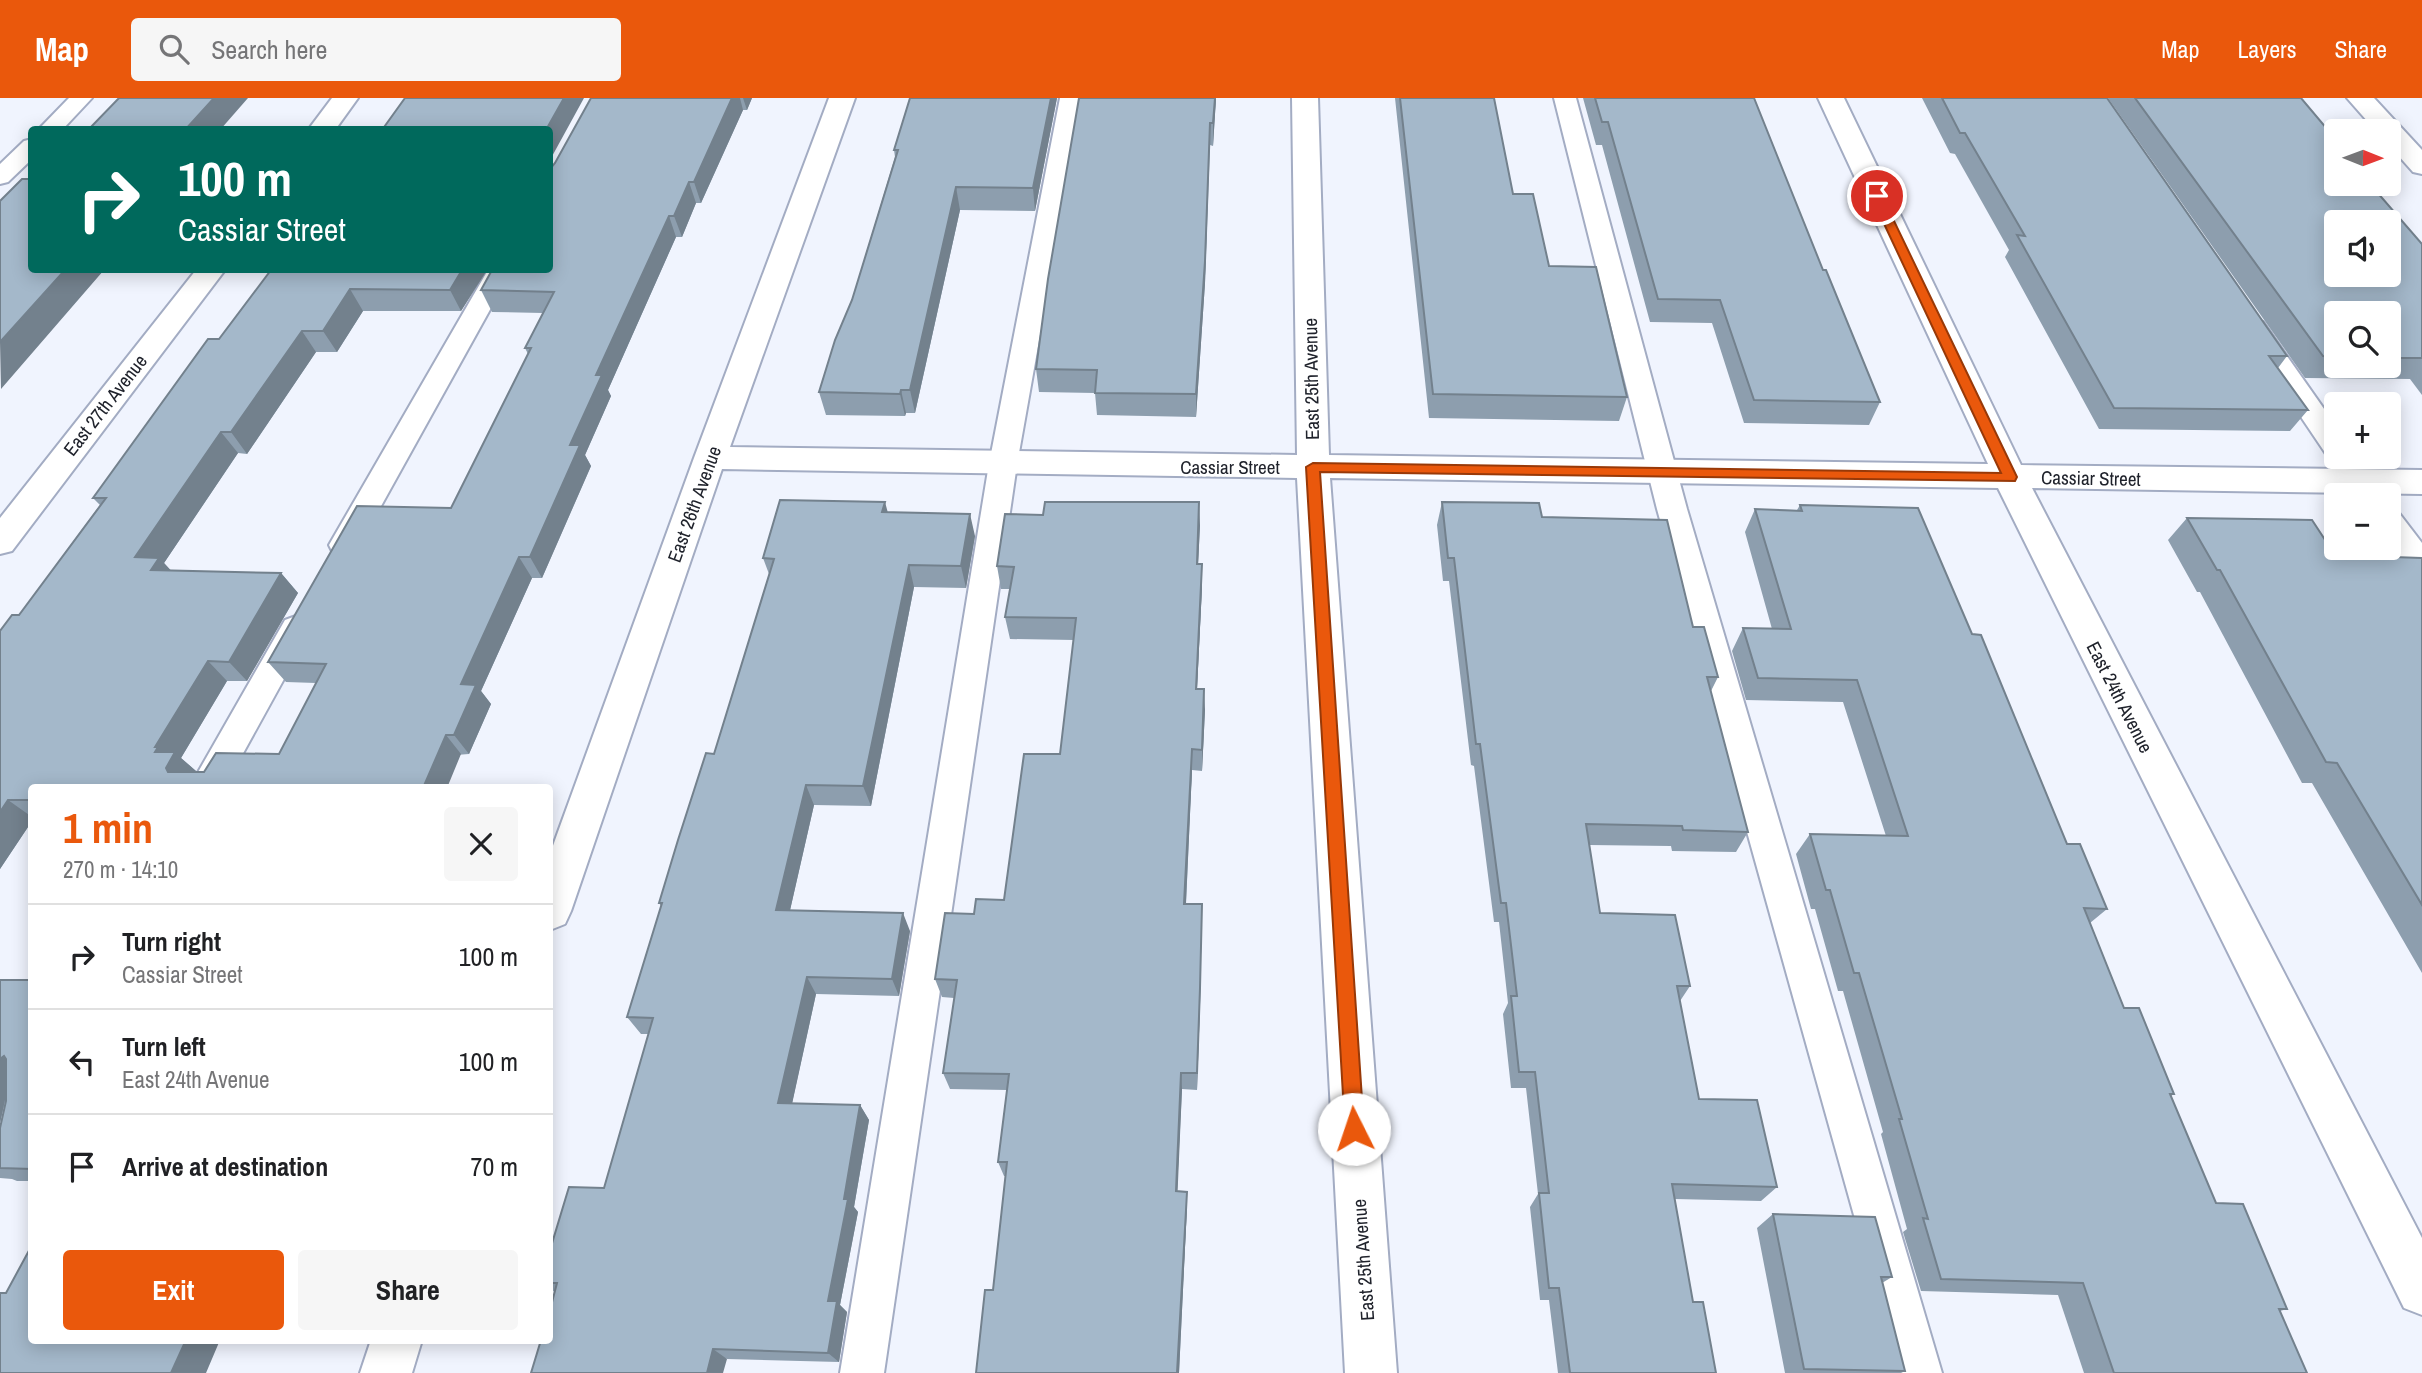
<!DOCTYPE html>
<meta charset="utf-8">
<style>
body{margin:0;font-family:"Archivo Narrow",sans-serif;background:#f6f6f6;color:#202124;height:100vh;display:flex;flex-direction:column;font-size:26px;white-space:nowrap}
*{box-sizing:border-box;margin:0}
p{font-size:23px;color:#757577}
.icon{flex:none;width:38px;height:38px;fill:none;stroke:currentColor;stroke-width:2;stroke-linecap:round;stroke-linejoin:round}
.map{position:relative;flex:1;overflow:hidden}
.details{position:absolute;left:28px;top:686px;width:525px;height:560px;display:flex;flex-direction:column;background:#fff;border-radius:7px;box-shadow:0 4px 18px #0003}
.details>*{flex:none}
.top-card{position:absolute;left:28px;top:28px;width:525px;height:147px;border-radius:7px;box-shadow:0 4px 18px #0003;background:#00695c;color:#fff;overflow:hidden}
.needle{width:46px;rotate:91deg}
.fabs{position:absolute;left:2324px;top:21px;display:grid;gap:14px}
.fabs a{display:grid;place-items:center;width:77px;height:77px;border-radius:7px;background:#fff;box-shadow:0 4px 18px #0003;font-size:35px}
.pin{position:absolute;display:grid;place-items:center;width:60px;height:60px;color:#fff;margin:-30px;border:4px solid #fff;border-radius:50%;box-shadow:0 2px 7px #0007}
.me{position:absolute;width:77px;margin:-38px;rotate:356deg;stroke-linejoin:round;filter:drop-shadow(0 0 5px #0008)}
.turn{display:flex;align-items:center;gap:24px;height:147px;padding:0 35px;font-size:32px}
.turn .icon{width:91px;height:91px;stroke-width:2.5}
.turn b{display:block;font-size:49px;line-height:60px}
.round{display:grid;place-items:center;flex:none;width:74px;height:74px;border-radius:7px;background:#f6f6f6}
.overview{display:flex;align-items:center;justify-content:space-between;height:119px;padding:0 35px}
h1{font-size:42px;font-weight:700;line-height:52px;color:#ea580c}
.button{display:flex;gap:14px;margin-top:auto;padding:14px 35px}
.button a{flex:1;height:80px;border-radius:7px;background:#ea580c;color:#fff;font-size:28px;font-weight:700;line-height:80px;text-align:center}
.button a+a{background:#f6f6f6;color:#202124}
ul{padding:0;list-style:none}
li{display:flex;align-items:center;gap:21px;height:105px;padding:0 35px;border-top:2px solid #e0e0e0}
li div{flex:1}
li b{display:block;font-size:26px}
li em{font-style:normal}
header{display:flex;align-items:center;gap:42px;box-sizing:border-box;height:98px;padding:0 35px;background:#ea580c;color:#fff}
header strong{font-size:33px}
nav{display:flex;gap:38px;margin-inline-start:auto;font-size:24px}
.search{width:490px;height:63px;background:#f6f6f6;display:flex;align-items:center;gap:18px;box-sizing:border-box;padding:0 24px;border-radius:7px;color:#757577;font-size:26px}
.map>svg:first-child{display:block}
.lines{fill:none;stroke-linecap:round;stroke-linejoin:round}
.service-casing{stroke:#a3acc3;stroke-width:4}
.minor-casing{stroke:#a3acc3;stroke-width:4}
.service{fill:#fff;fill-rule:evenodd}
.minor{fill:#fff;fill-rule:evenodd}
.wall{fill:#8d9eae;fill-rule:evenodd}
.shaded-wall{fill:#73818d}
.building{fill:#a4b8ca;stroke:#73818d;stroke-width:2;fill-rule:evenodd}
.route{fill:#ea580c;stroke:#983908;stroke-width:2}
.labels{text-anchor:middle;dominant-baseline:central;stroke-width:5;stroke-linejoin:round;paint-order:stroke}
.street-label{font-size:19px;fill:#20232c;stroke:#fff}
</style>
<header>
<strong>Map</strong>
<div class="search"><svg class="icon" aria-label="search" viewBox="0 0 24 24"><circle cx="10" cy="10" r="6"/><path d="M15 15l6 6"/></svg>Search here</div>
<nav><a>Map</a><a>Layers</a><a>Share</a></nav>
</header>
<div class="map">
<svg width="2422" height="1275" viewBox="0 0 2422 1275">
<rect width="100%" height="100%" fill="#f0f4fe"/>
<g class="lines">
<defs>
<path id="service" d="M69,0h23l-30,32h-24z
M1060,0h22l-65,366 -133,909h-44l149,-909z
M1554,0h22l111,411 255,864h-44l-241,-864z
M32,41v20l-24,23 -8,2v-20l24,-23z
M488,172h24l-157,283 -11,3 -11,-3 -4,-8z
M2254,222l9,2 73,104v30l-10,-2 -85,-126 4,-6z
M2389,412l10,3 23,30v33l-11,-3 -22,-32z
M296,518l11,4 5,8 -88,160h-35l96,-168z"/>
<path id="minor" d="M332,0h26l-23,32h-27z
M829,0h26l-125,349 567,8 -5,-357h26l11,357 659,9 -170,-366h26l177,367 401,5v24l-390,-6 390,750v77l-18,-7 -406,-820 -668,-10 67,895h-52l-48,-895 -575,-9 -151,442 -6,13 -15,6v-76l144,-396z
M2347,0h27l48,52v24l-9,-2 -24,-27v-14h-13z
M196,172h29l-213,281 -12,3v-36z
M371,1242h51l-10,33h-52z"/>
</defs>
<!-- service casing -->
<use href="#service" class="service-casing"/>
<!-- minor casing -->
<use href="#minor" class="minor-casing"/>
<!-- service -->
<use href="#service" class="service"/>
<!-- minor -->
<use href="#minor" class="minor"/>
</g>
<!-- wall -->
<path class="wall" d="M591,0h161l-5,12h-4l-42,93h-5l-14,34h-6l-68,153 3,6 -26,59 6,11 -49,112h-10l-51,113 10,13 -22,50 -437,34v33l-32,48v-238l19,-16 81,-110 -7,-7 126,-159 52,-69h216l-26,41h-98l-26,41h-21l-69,102 -9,-1 -74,110 7,8 110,2 17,20 -51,88h-20l-46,77 15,13 8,1 75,-18 37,-71 -30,-1 -18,-20 183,-154 77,-154 -3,-6 18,-35 -51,-1 -11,-22 74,-127z
M1057,0l-22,113 -75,-1 -45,203h-9l-1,3 -79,-1 -7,-23 33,-92 43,-143 -1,-7z
M1216,0l-3,48 -3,-1 -5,138 -9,134 -99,-2 -2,-22 -56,-1 -3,-23z
M1395,0h99l19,96 36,72 78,131 -8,24 -190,-3z
M1583,0h171l69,172 57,132 -11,23 -125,-2 -32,-100 -62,-1 -48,-177h-6z
M1922,0h185l180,258 -9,12 30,42 -18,21 -191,-2 -94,-172 4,-7 -54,-96 -5,-1z
M2108,0h193l32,38 -2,3 91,105v151l-12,-16 -105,-1zM2336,215h53v53h-53z
M1442,404l100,15 151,110 25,50 -7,14 37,141 -12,20 -64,-1 -1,-5 -82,-1 11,68 90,73 -10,15 19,98 78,88 -16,14 -86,-2 18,103 23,71h-158l-9,-73h-9l-10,-93 8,-13 -12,-106h-15l-8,-74 5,-11 -9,-81h-5l-20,-156 -3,-1 -22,-184h-6l-6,-56z
M1800,407l172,129 95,210 40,65 -17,14 34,85 50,86 -3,2 45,107 71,106 -7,2 27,62h-223l-26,-78 -137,-4 -18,-59 4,-3 -26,-95 2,-2 -40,-141h-5l-23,-82h-4l-15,-55 14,-20 76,2 -43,-134 -97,-2 -14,-49 11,-23 29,1 -27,-97 10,-23 42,1z
M888,414l87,24 -9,52 -52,-1 -43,219 -57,-1 -24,105 120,21 -11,65 -83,-2 -24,109 68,2 9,15 -15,87 4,5 -18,93 7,7 -8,50 -112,-3 -172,-67 -5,-3v-39l54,-62 45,-154h-8l-14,-17 34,-111 -2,-3 55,-149 55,-180 -6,-16z
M2187,420l148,37 87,3v415l-110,-190h-10l-102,-191h-3l-29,-52z
M1200,427l-2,39h4v23l-5,102 8,21 -3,61 -10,-1 -6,134h16l-2,101 -3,85 -15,-1 -5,102 10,15 -8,167h-203l17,-83 13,-114h-2l-6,-14 9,-72 -57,-1 -7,-16 11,-75 -12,-1 -7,-18 39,-65 30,-14 56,-146 14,-114 -64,-1 -5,-22 5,-28h-9l-4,-23z
M0,882h32v201h-15l-5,-2 -12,-1v-50l6,-29 -6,24z
M1773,1116l119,63 -10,6 23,88 -4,2h-116l-28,-145z"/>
<!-- shaded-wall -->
<path class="shaded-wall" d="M214,0h34l-28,32h-35z
M564,0h20l-34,62v-30h-4z
M732,0h8l3,12 -42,93 -7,-21z
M743,0h9l-5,12z
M1051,0h6l-22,113 -2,-23z
M1215,0h1l-3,48v-23z
M1210,25l-5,160 -9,134v-23z
M689,84l7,21 -14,34 -8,-21z
M956,89l4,23 -45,203 -5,-23z
M669,118l7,21 -68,153 3,6 -26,59 6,11 -49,112 -12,-21 40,-112 26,-70z
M65,172h39l-103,119 -1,-47z
M462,172h25l-26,41 -11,-21z
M350,191l13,22 -26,41 -14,-21z
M302,233l14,21 -69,102 -16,-22z
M901,292l5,23 -1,3 -5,-22z
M221,334l17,21 -74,110 14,15 -8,13 -35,-34z
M885,404l6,22 -9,-12z
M1199,404l1,23 -3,61v-22z
M970,416l5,22 -9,52 -5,-22z
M519,459l13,21 -51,113 10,13 -22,50 -15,-19 7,-51z
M1202,466v23l-6,123v-21z
M909,467l5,22 -43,219 -8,-20z
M281,475l17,20 -51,88 -18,-19z
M208,563l19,20 -46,77 15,13 -28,1 -13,-20v-5z
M1204,591l1,21 -3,61v-21z
M446,637l15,19 -14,34h-24z
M1192,651v21l-7,153 -1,-19z
M806,687l8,20 -28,123 -10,-18z
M8,702l24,17v4l-32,48v-57z
M1202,806l-2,101 -3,85v-17z
M903,815l7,18 -11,65 -7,-17z
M807,879l9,17 -27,124 -11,-15z
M4,958l15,23 -14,21 -5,23v-64z
M1181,975l1,16 -5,116 -1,-14z
M860,1007l9,15 -15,87 4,5 -18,93 7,7 -8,50 -11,-9v-52l16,-102z
M1187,1094v14l-8,167h-2z
M186,1242h34l-14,33h-35z
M713,1251l14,10 -4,14h-16z"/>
<!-- building -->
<path class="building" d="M119,0h95l-29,32h-97z
M405,0h159l-18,32h-164z
M591,0h141l-38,84h-5l-15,34h-5l-73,159h6l-32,70h10l-50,112h-11l-58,127 15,1 -22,50h-8l-23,53h-391v12h-24l-8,12v-181l12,-16h7l87,-117h-13l115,-159h11l52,-69h191l-12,20 -100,-1 -27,42h-21l-71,101h-10l-86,125 24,1 -8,12 130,3 -52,89 -21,-1 -53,86h3l-3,5h20l-9,16 2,4h36l12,-19 63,1 47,-90 -58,-2 89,-156 94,2 80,-160h-6l29,-56 -73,-2 11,-20h58v-101l5,-6z
M910,0h141l-18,90 -77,-1 -46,203h-9l-1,4 -81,-2 16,-52 17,-40 46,-150h-4z
M1079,0h136l-2,25h-3l-5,138 -9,133 -101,-1 2,-23 -61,-1 12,-90z
M1400,0h94l19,96h20l16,72 47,1 31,130 -194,-3z
M1595,0h159l69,172h3l54,132 -126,-2 -34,-100 -62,-1 -50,-177h-6z
M1942,0h165l180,258h-18l39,54 -194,-2 -97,-173 8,1 -60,-103h-5z
M2135,0h166l32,38h-5l8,9v39h34l52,60v114h-33v-45h-53v44l-13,-1zM2336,124h53v53h-53z
M22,81h10v91h33l-65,72v-141z
M780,402l105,2 -3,10 88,2 -9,52 -52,-1 -46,221 -57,-1 -30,125 127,3 -11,66 -85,-2 -29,126 82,2 -16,94h4l-20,102h9l-9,52 -115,-4 -6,24h-176l10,-33h9v-30l7,-27h-7v-33l19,-63 35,1 49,-170 -26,-1 35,-114h-3l19,-63 28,-87 8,1 60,-195 -11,-1z
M1045,404h154l-2,62h5l-6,125h8l-2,61 -10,-1 -8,155h18l-2,84 -3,85h-16l-5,118 11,1 -10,181h-201l9,-83h8l14,-128h-9l11,-88 -66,-1 14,-93 -22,-1 10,-66 29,1 2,-15 28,1 20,-146h36l16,-136 -71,-1 9,-50 -17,-1 8,-52 38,1z
M1442,404l97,1 3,14 125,3 26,107h11l14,50h-11l41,155 -65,-2 -1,-4 -96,-2 14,89 75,2 15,71h-13l22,113 58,1 20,87 -105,-3 21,118h10l13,71h-146l-11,-85h-10l-10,-95h10l-14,-121h-16l-8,-76h6l-11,-93h-5l-21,-159h-4l-22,-186h-6z
M1800,407l118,3 54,126 9,1 86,209h13l27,65 -23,-1 40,100h15l35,86h-4l46,109 27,1 44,105h-8l28,64h-193l-31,-90 -142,-4 -18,-61 5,1 -29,-100h3l-43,-146h-5l-24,-83h-4l-16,-56 98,2 -51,-156 -99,-2 -15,-50 48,1 -36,-120 47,2z
M2187,420l125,2 23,35 87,3v347l-85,-142 -11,-1 -106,-192h-3z
M0,882h32v189l-32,-1v-40l6,-27v-42l-2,-3 -4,3z
M1773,1116l102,3 17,60h-11l24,94 -101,-2z
M32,1147v95h154l-15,33h-171v-80h6z"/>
<!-- route -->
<path class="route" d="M1873,95l9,3 135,281 -2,4 -695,-9 44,657 -3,7 -7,3 -6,-3 -3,-7 -39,-662 7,-4 688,10 -130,-277z"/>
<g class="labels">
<!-- street labels -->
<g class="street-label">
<text transform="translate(1311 281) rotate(-91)">East 25th Avenue</text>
<text transform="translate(105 307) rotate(-52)">East 27th Avenue</text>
<text x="1230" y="369">Cassiar Street</text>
<text transform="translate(2091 380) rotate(1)">Cassiar Street</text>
<text transform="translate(694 406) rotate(-70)">East 26th Avenue</text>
<text transform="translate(2120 599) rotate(63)">East 24th Avenue</text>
<text transform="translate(1363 1162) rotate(-94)">East 25th Avenue</text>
</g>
</g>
</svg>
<div class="fabs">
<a><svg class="needle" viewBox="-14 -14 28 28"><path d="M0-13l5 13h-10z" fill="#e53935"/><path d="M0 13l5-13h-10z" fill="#757577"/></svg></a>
<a><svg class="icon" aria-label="sound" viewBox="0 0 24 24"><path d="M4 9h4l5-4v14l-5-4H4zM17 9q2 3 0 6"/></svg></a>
<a><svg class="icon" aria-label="search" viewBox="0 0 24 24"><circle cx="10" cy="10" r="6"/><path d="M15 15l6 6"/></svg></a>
<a>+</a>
<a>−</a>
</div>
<div class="pin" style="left:1877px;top:98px;background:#d93025"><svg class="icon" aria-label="arrive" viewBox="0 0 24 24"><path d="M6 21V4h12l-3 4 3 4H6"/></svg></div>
<svg class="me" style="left:1354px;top:1031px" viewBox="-20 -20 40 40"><circle r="19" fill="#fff"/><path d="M0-13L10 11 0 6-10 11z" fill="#ea580c"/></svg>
<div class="top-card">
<div class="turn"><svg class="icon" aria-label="right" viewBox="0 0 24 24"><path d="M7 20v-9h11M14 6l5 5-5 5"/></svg><div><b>100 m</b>Cassiar Street</div></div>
</div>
<section class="details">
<div class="overview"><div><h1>1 min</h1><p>270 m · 14:10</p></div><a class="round"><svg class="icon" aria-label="close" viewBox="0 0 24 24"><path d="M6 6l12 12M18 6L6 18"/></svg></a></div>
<ul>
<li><svg class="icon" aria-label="right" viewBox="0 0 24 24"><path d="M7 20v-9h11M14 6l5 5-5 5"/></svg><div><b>Turn right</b><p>Cassiar Street</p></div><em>100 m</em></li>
<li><svg class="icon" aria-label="left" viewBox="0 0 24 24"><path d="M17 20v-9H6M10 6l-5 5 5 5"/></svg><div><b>Turn left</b><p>East 24th Avenue</p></div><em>100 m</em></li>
<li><svg class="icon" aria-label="arrive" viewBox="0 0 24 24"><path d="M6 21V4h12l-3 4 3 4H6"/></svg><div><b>Arrive at destination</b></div><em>70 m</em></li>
</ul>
<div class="button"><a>Exit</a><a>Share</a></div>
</section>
</div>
